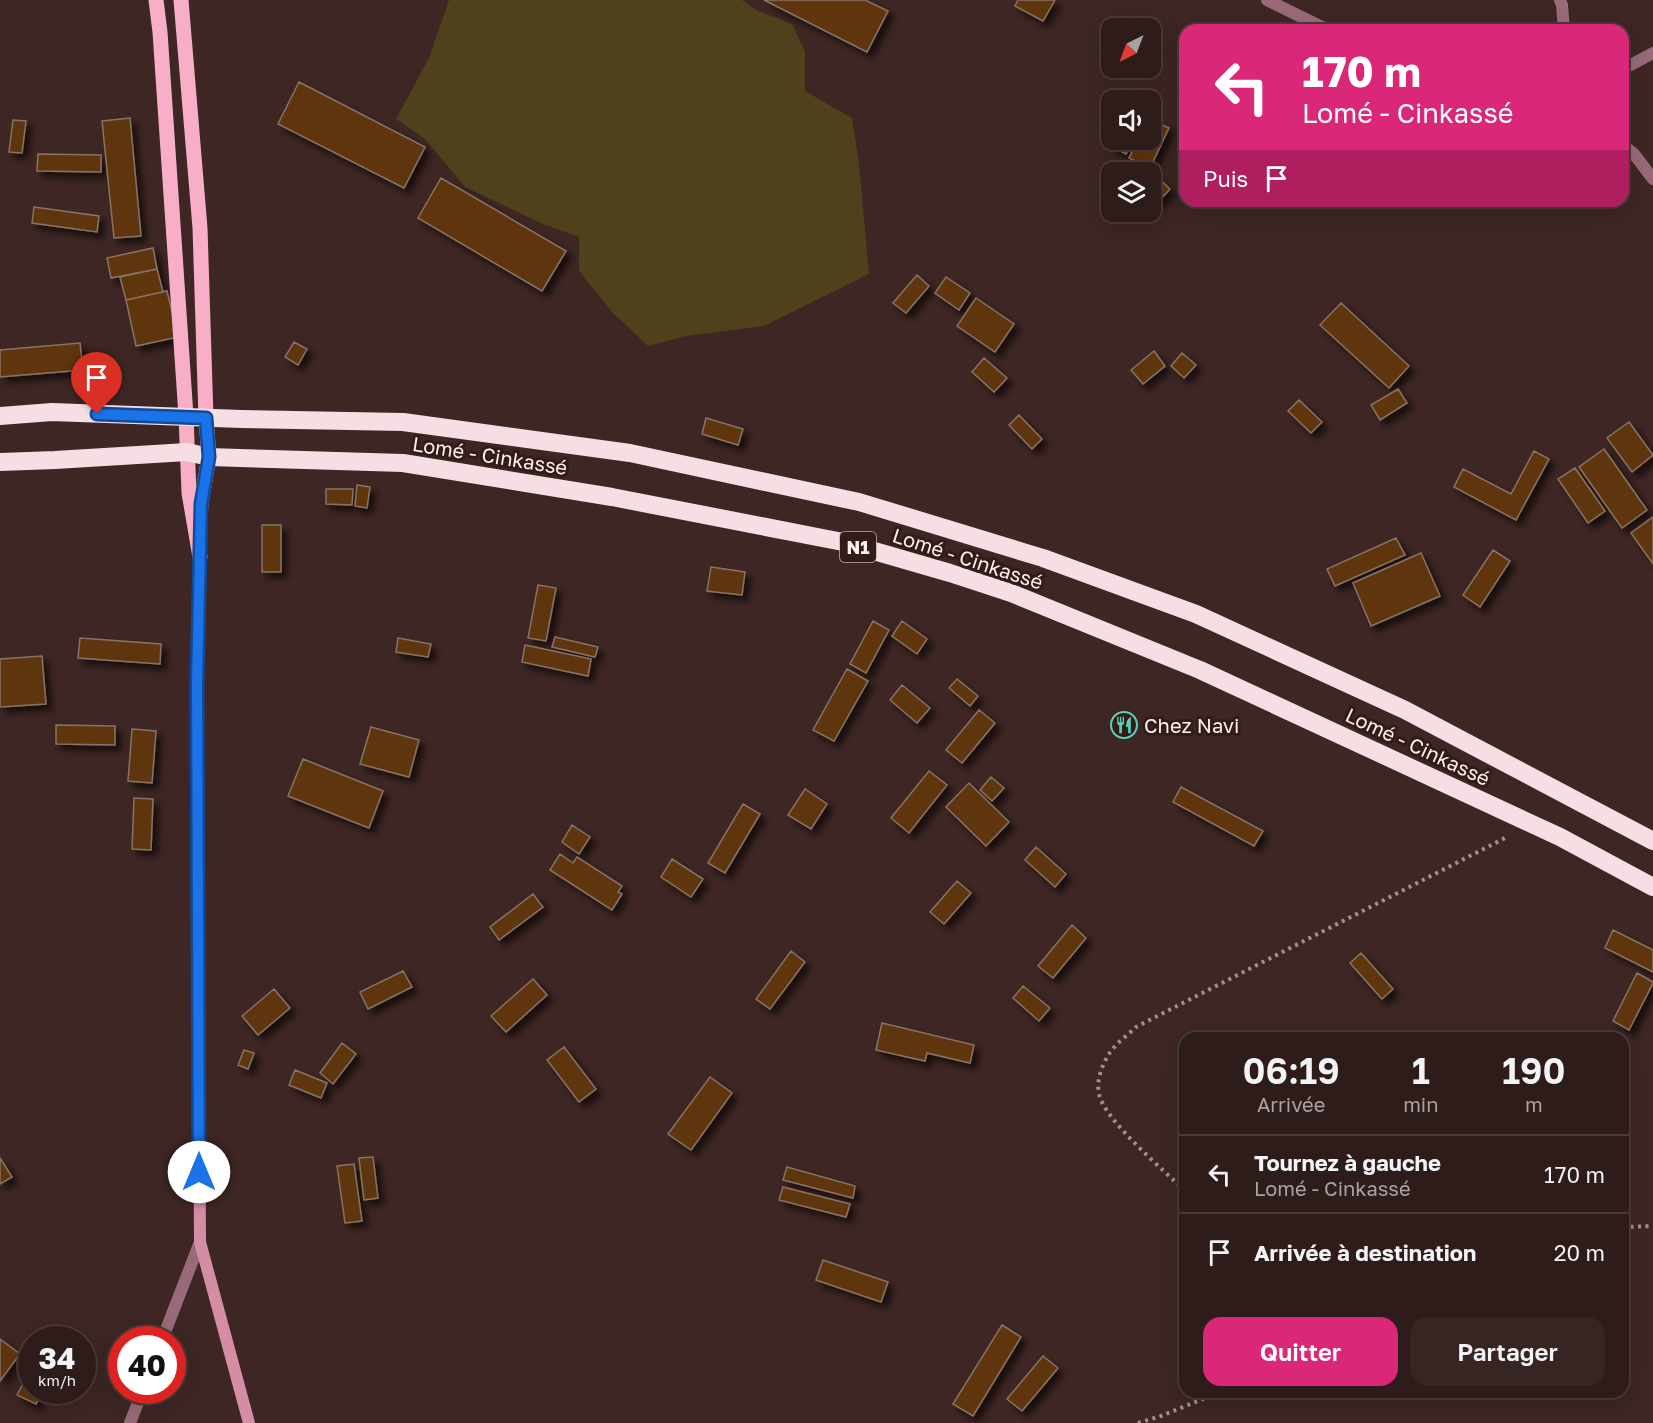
<!DOCTYPE html>
<html lang="fr">
<meta charset="utf-8">
<style>
body{margin:0;font-family:"Golos Text",sans-serif;background:#362523;color:#f1f3f6;height:100vh;display:flex;flex-direction:column;font-size:22px;white-space:nowrap}
*{box-sizing:border-box;margin:0}
p{font-size:20px;color:#a7a1a2}
.icon{flex:none;width:33px;height:33px;fill:none;stroke:currentColor;stroke-width:2;stroke-linecap:round;stroke-linejoin:round}
.map{position:relative;flex:1;overflow:hidden}
.panel{position:absolute;left:1179px;top:1032px;width:450px;height:366px;display:flex;flex-direction:column;background:#2e1c1a;border-radius:18px;box-shadow:0 6px 24px #0002,0 0 0 2px #493a39}
.panel>*{flex:none}
.top-card{position:absolute;left:1179px;top:24px;width:450px;height:183px;border-radius:18px;box-shadow:0 6px 24px #0002,0 0 0 2px #493a39;background:#db2777;color:#fff;overflow:hidden}
.needle{width:39px;rotate:222deg}
.tools{position:absolute;left:1101px;top:18px;display:grid;gap:12px}
.tools a{display:grid;place-items:center;width:60px;height:60px;border-radius:12px;background:#2e1c1a;box-shadow:0 6px 24px #0002,0 0 0 2px #493a39;font-size:30px}
.speed{position:absolute;left:18px;top:1326px;display:flex;gap:12px;font-size:30px;font-weight:700;text-align:center}
.speed>*{display:grid;place-content:center;width:78px;height:78px;border-radius:50%;background:#2e1c1a;box-shadow:0 6px 24px #0002,0 0 0 2px #493a39;line-height:1}
.speed small{font-size:15px;font-weight:400}
.speed .limit{border:9px solid #d22;background:#fff;color:#111}
.pin{position:absolute;display:grid;place-items:center;width:51px;height:51px;color:#fff;margin:-62px -26px;border-radius:50% 50% 50% 0;rotate:-45deg;box-shadow:0 0 6px #0007}
.pin .icon{rotate:45deg}
.me{position:absolute;width:66px;margin:-33px;rotate:0deg;stroke-linejoin:round;filter:drop-shadow(0 0 4px #0008)}
.turn{display:flex;align-items:center;gap:21px;height:126px;padding:0 24px;font-size:27px}
.turn .icon{width:78px;height:78px;stroke-width:2.5}
.turn b{display:block;font-size:42px;line-height:51px}
.then{display:flex;align-items:center;height:57px;padding:0 24px;background:#0003;gap:12px;font-size:22px}
.eta{display:flex;justify-content:space-evenly;align-items:center;height:102px;text-align:center}
.eta b{font-size:36px;font-weight:600;line-height:42px}
.primary-button{display:flex;gap:12px;margin-top:auto;padding:12px 24px}
.primary-button a{flex:1;height:69px;border-radius:18px;background:#db2777;color:#fff;font-size:24px;font-weight:600;line-height:69px;text-align:center}
.primary-button a+a{background:#362523;color:#f1f3f6}
ul{padding:0;list-style:none}
li{display:flex;align-items:center;gap:18px;height:78px;padding:0 24px;border-top:2px solid #493a39}
li div{flex:1}
li b{display:block;font-size:22px}
li em{font-style:normal}
.map>svg:first-child{display:block}
.green{fill:#4f411b}
.building{fill:#5e350f;stroke:#887263;stroke-width:1.5;filter:url(#shadow)}
.lines{fill:none;stroke-linecap:round;stroke-linejoin:round}
.path{stroke:#a2908e;stroke-width:4;stroke-dasharray:3 4.5;stroke-linecap:butt}
.street{stroke:#986a7a;stroke-width:12}
.secondary{stroke:#d58ca5;stroke-width:12}
.primary{stroke:#f9aec7;stroke-width:15}
.highway{stroke:#f6dee5;stroke-width:18}
.route-casing{stroke:#114b97;stroke-width:15}
.route{stroke:#1a73e8;stroke-width:10}
.labels{text-anchor:middle;dominant-baseline:central;stroke-width:6;stroke-linejoin:round;paint-order:stroke}
.shield{fill:#321c19;stroke:#c0b0ae;stroke-width:1.5}
.shield-label{font-size:18px;font-weight:bold;fill:#fdf0ee}
.street-label{font-size:20px;fill:#fdf0ee;stroke:#321c19}
.poi-label{font-size:20px;fill:#fdf0ee;stroke:#321c19;text-anchor:start}
</style>
<div class="map">
<svg width="1653" height="1423" viewBox="0 0 1653 1423">
<defs>
<filter id="shadow"><feDropShadow dx="5.5" dy="5.5" stdDeviation="3" flood-color="#0009"/></filter>
</defs>
<rect width="100%" height="100%" fill="#3d2623"/>
<!-- green -->
<path class="green" d="M449,0h293l14,10 36,14 13,27v40l47,27 7,45 10,111 -105,52 -78,10 -38,10 -36,-34 -33,-41v-34l-36,-13 -78,-37 -40,-48 -29,-20 33,-61z"/>
<!-- building -->
<path class="building" d="M764,0h101l23,11 -21,41z
M1018,0h37l-12,21 -28,-15z
M299,82l126,65 -21,41 -126,-64z
M130,118l11,118 -27,2 -12,-117z
M13,120l13,1 -4,32 -13,-1z
M1150,120l19,8 -19,40 -21,-10 9,-18h12z
M1114,140h19l-7,14 -15,-8z
M38,154l63,1v17l-64,-1z
M1148,168l22,21 -12,13 -8,-6v-24h-7z
M441,178l125,73 -24,40 -124,-73z
M34,207l65,9 -2,16 -65,-9z
M153,248l4,21 -46,9 -4,-20z
M157,269l6,23 -37,8 -6,-23z
M917,275l12,11 -23,27 -13,-10z
M946,277l24,16 -11,17 -24,-17z
M167,291l11,46 -42,9 -10,-46z
M976,298l38,26 -19,28 -38,-26z
M1341,303l68,63 -20,22 -69,-63z
M294,342l13,7 -9,16 -13,-8z
M80,343l3,27 -83,7v-27z
M1154,351l11,15 -22,18 -12,-14z
M1182,353l14,12 -12,13 -13,-12z
M984,358l23,20 -13,14 -22,-20z
M1398,389l9,14 -27,17 -9,-15z
M1299,400l23,22 -11,11 -23,-22z
M1019,415l23,24 -10,10 -23,-24z
M706,418l37,11 -5,16 -36,-11z
M1629,422l24,33 -21,17 -25,-34z
M1604,449l43,61 -25,18 -43,-61z
M1534,451l15,8 -33,61 -62,-33 9,-18 48,25z
M1575,468l30,43 -17,12 -30,-44z
M357,485l13,2 -3,21 -12,-2z
M326,489h27l-1,16 -26,-1z
M1653,517v47l-22,-31z
M262,525h19v47h-19z
M1396,538l9,17 -70,31 -8,-17z
M1493,550l17,11 -30,46 -17,-12z
M1421,553l19,43 -69,30 -18,-43z
M711,567l34,5 -3,23 -35,-4z
M538,585l18,3 -10,53 -18,-3z
M873,621l16,9 -23,43 -16,-9z
M902,621l25,18 -10,15 -25,-18z
M555,637l43,10 -3,10 -43,-10z
M80,638l81,6 -1,20 -82,-6z
M398,638l33,6 -3,13 -32,-5z
M525,645l66,14 -3,17 -66,-14z
M42,656l4,48 -46,3v-48z
M847,669l21,12 -34,60 -21,-11z
M957,679l21,17 -8,10 -21,-18z
M902,685l28,23 -13,15 -27,-23z
M979,710l16,13 -33,40 -16,-13z
M56,725l59,1v19l-59,-1z
M371,727l48,13 -10,37 -49,-13z
M132,729l24,2 -4,52 -24,-2z
M303,759l80,32 -14,37 -81,-32z
M929,771l18,14 -38,48 -18,-15z
M991,777l13,11 -12,13 -12,-11z
M969,783l40,39 -23,24 -40,-39z
M1181,787l82,44 -9,15 -81,-44z
M805,789l22,15 -16,25 -23,-14z
M134,798l19,1 -2,51 -19,-1z
M743,804l17,10 -35,59 -17,-10z
M572,825l18,12 -11,17 -17,-12z
M1036,847l30,27 -11,13 -30,-27z
M560,854l13,9 4,-6 45,29 -4,6 4,2 -10,16 -62,-40z
M672,859l31,20 -12,18 -30,-20z
M957,881l14,12 -27,31 -14,-12z
M533,894l10,13 -44,33 -9,-13z
M1072,925l14,13 -33,40 -15,-12z
M1613,930l40,20v22l-48,-24z
M791,951l14,11 -35,47 -14,-10z
M1361,953l32,36 -11,10 -32,-36z
M403,971l9,16 -44,22 -8,-17z
M1637,973l16,9v1l-24,47 -16,-9z
M533,979l14,16 -41,37 -15,-16z
M1023,986l27,22 -11,13 -26,-23z
M274,989l16,19 -32,27 -16,-19z
M882,1023l92,22 -4,18 -43,-10 -2,8 -49,-11z
M342,1043l14,11 -23,30 -13,-11z
M564,1047l32,42 -17,13 -32,-42z
M244,1050l10,3 -6,16 -10,-4z
M295,1070l32,13 -6,15 -32,-13z
M710,1077l22,16 -41,57 -23,-16z
M373,1157l5,41 -14,2 -5,-42z
M0,1158l12,19 -12,7z
M354,1164l8,57 -17,2 -8,-57z
M787,1167l68,19 -2,12 -70,-18z
M783,1187l67,17 -4,13 -67,-17z
M823,1260l65,22 -7,20 -65,-22z
M1002,1325l19,12 -48,79 -20,-12z
M49,1333l13,7h-16z
M0,1339l20,15 -20,27z
M1043,1356l15,12 -36,43 -15,-12z
M32,1367v23h11l-7,14 -19,-9z"/>
<g class="lines">
<!-- path -->
<path class="path" d="M1185,1191c-21,-21 -80,-70 -86,-97 -3,-13 3,-29 10,-40 6,-10 19,-19 27,-27l369,-189
M1623,1227l30,-1
M1138,1423l23,-7 49,-20 5,-4"/>
<!-- street -->
<path class="street" d="M1267,0l61,30
M1560,0l2,5 2,25
M1623,69l30,-16
M1623,145l11,9 19,25
M162,1340l38,-98
M130,1423l13,-33"/>
<!-- secondary -->
<path class="secondary" d="M200,557l-3,126 3,559 49,181"/>
<!-- primary -->
<path class="primary" d="M156,0l4,32 26,384 3,77 11,64
M181,0l19,228 6,190 3,39 -8,46 -1,18"/>
<!-- highway -->
<path class="highway" d="M0,416l52,-4 189,7 162,3 227,31 229,49 184,56 153,56 209,96 248,131
M0,462l55,-2 132,-8 22,5 194,6 209,34 231,45 107,31 61,20 189,77 360,167 93,50"/>
</g>
<g class="lines">
<defs>
<path id="route" d="M97,414l109,4 3,39 -8,47 -4,179 2,489"/>
</defs>
<!-- route casing -->
<use href="#route" class="route-casing"/>
<!-- route -->
<use href="#route" class="route"/>
</g>
<!-- icons -->
<defs>
<symbol id="restaurant-ring" viewBox="-11 -11 22 22"><circle r="9.5" fill="#321c19" stroke="#5cceba" stroke-width="1.5"/><path d="M-5-6h1v4h1v-4h1v4h1v-4h1v5L-1.5 .5V6h-2V.5L-5-1ZM5-6V6H3V1.5H1.5Q1.5-4 5-6Z" fill="#5cceba"/></symbol>
</defs>
<g fill-rule="evenodd">
<use href="#restaurant-ring" x="1109" y="710" width="30" height="30"/>
</g>
<g class="labels">
<!-- shield labels -->
<rect class="shield" x="840" y="532" width="36" height="30" rx="4.5"/>
<g class="shield-label">
<text x="858" y="547">N1</text>
</g>
<!-- street labels -->
<g class="street-label">
<text transform="translate(490 455) rotate(9)">Lomé - Cinkassé</text>
<text transform="translate(968 558) rotate(18)">Lomé - Cinkassé</text>
<text transform="translate(1418 746) rotate(25)">Lomé - Cinkassé</text>
</g>
<!-- poi labels -->
<g class="poi-label">
<text x="1144" y="725">Chez Navi</text>
</g>
</g>
</svg>
<div class="tools">
<a><svg class="needle" viewBox="-14 -14 28 28"><path d="M0-13l5 13h-10z" fill="#e53935"/><path d="M0 13l5-13h-10z" fill="#a7a1a2"/></svg></a>
<a><svg class="icon" aria-label="sound" viewBox="0 0 24 24"><path d="M4 9h4l5-4v14l-5-4H4zM17 9q2 3 0 6"/></svg></a>
<a><svg class="icon" aria-label="layers" viewBox="0 0 24 24"><path d="M12 4l9 5-9 5-9-5zM3 14l9 5 9-5"/></svg></a>
</div>
<div class="speed"><div>34<small>km/h</small></div><div class="limit">40</div></div>
<div class="pin" style="left:97px;top:414px;background:#d93025"><svg class="icon" aria-label="arrive" viewBox="0 0 24 24"><path d="M6 21V4h12l-3 4 3 4H6"/></svg></div>
<svg class="me" style="left:199px;top:1172px" viewBox="-20 -20 40 40"><circle r="19" fill="#fff"/><path d="M0-13L10 11 0 6-10 11z" fill="#1a73e8"/></svg>
<div class="top-card">
<div class="turn"><svg class="icon" aria-label="left" viewBox="0 0 24 24"><path d="M17 20v-9H6M10 6l-5 5 5 5"/></svg><div><b>170 m</b>Lomé - Cinkassé</div></div>
<div class="then">Puis<svg class="icon" aria-label="arrive" viewBox="0 0 24 24"><path d="M6 21V4h12l-3 4 3 4H6"/></svg></div>
</div>
<section class="panel">
<div class="eta">
<div><b>06:19</b><p>Arrivée</p></div>
<div><b>1</b><p>min</p></div>
<div><b>190</b><p>m</p></div>
</div>
<ul>
<li><svg class="icon" aria-label="left" viewBox="0 0 24 24"><path d="M17 20v-9H6M10 6l-5 5 5 5"/></svg><div><b>Tournez à gauche</b><p>Lomé - Cinkassé</p></div><em>170 m</em></li>
<li><svg class="icon" aria-label="arrive" viewBox="0 0 24 24"><path d="M6 21V4h12l-3 4 3 4H6"/></svg><div><b>Arrivée à destination</b></div><em>20 m</em></li>
</ul>
<div class="primary-button"><a>Quitter</a><a>Partager</a></div>
</section>
</div>
